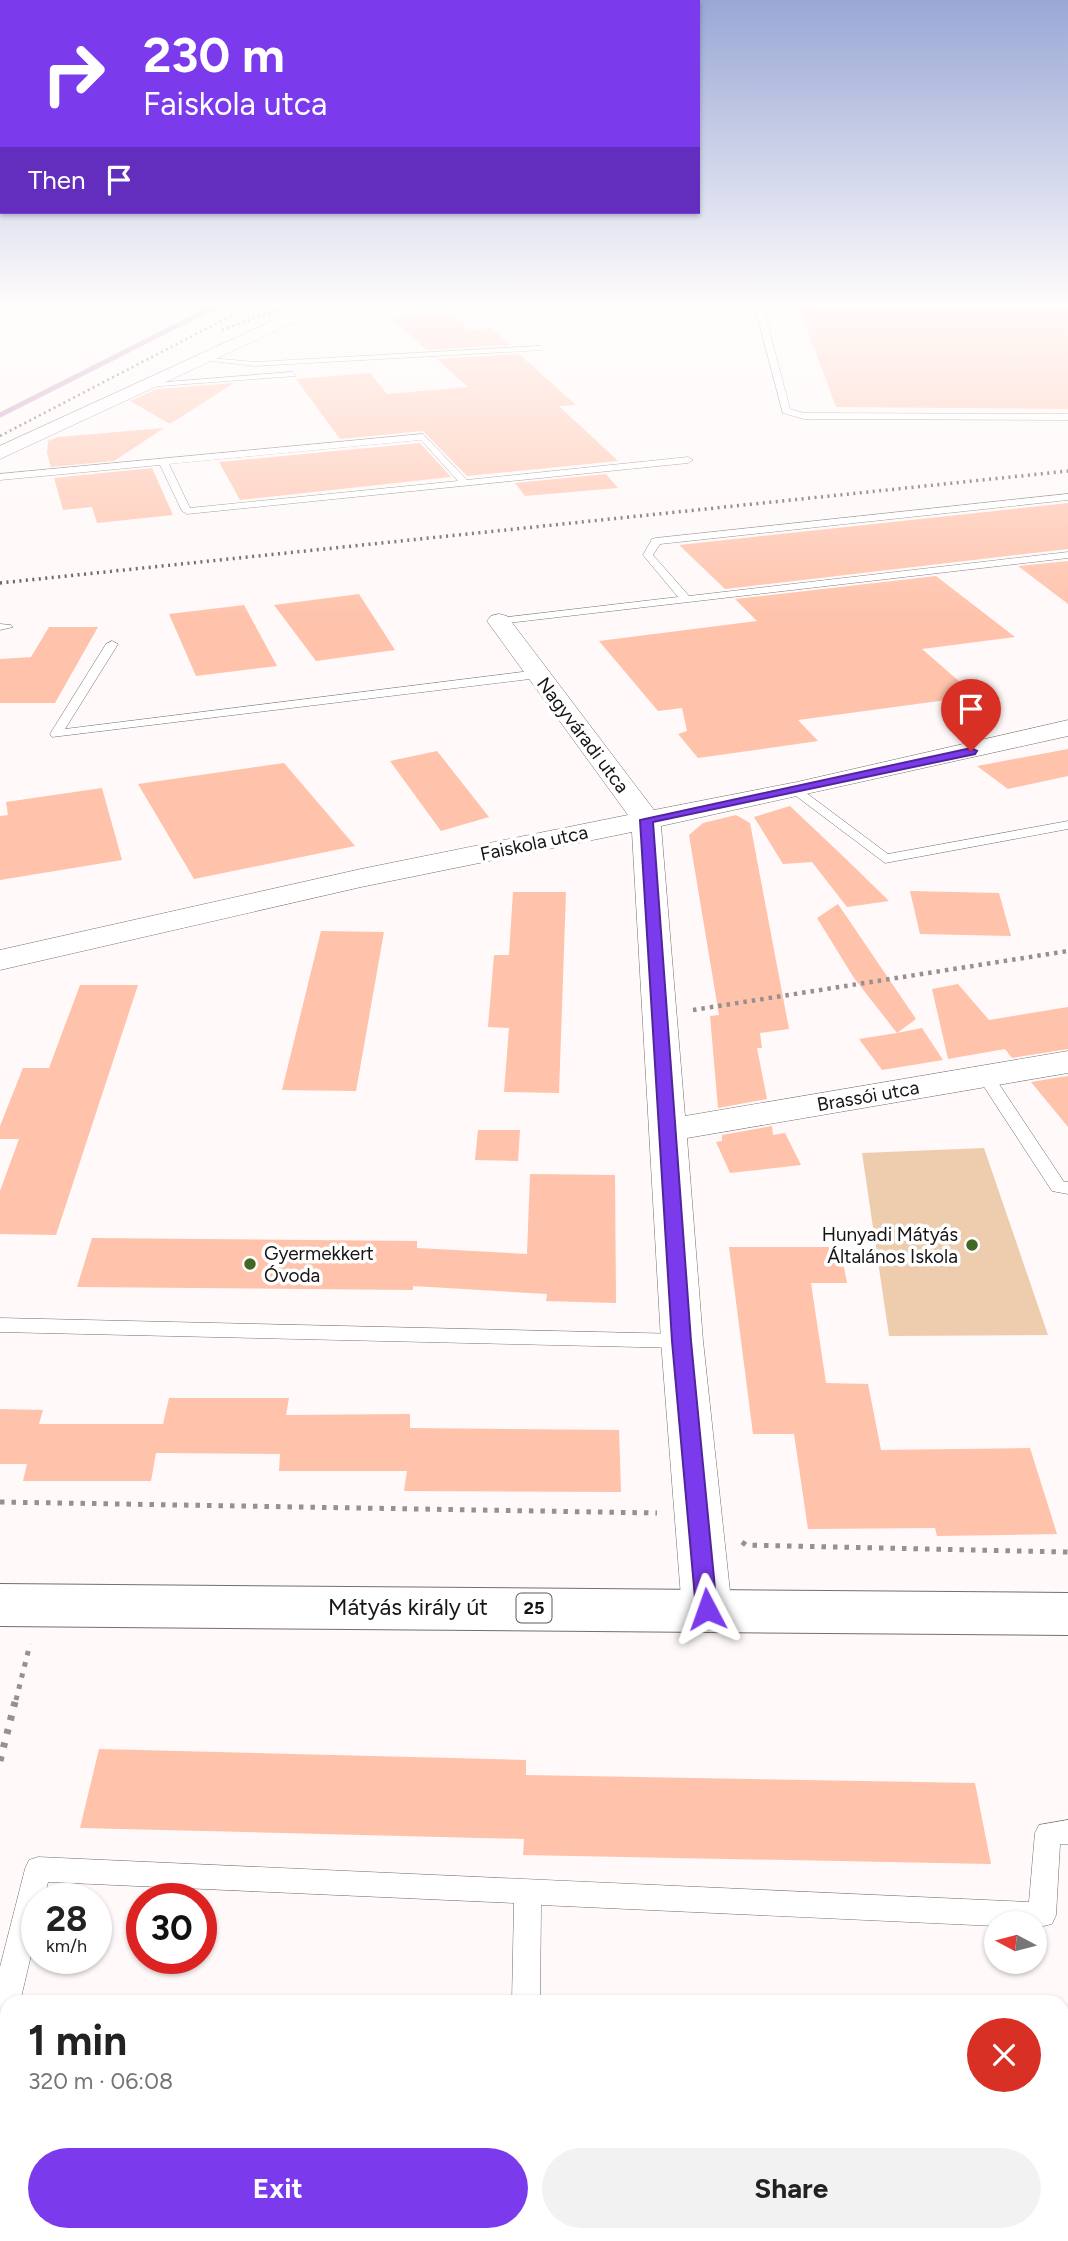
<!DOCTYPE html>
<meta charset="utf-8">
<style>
body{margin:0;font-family:Figtree,sans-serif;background:#f2f2f2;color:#222;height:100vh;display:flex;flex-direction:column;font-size:26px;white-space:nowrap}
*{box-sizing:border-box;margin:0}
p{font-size:23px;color:#767676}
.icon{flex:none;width:38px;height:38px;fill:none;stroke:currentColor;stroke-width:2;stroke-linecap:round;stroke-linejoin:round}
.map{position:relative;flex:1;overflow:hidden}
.details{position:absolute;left:0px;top:1995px;width:1069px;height:247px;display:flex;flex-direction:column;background:#fff;border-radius:21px 21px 0 0;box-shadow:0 2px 5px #0004}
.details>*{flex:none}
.top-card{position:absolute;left:0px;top:0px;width:700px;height:214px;box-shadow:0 2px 5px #0004;background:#7c3aed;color:#fff;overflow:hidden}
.needle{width:46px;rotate:277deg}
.controls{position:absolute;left:984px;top:1911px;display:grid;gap:14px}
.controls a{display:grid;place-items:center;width:63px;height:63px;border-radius:50%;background:#fff;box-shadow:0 2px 5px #0004;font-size:35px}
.speed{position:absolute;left:21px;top:1883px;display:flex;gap:14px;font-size:35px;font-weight:700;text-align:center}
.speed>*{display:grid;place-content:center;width:91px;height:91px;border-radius:50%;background:#fff;box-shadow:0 2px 5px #0004;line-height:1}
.speed small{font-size:18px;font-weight:400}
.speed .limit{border:10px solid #d22;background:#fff;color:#111}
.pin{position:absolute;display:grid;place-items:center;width:60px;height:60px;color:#fff;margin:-72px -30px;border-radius:50% 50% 50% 0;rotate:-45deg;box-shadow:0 0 7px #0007}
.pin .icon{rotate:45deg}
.me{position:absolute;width:77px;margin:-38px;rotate:356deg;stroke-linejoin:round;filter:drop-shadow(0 0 5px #0008)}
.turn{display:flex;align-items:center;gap:24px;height:147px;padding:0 28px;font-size:32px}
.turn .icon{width:91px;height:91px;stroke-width:2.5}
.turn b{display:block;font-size:49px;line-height:60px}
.then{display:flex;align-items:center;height:66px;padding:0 28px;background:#0003;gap:14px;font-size:26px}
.round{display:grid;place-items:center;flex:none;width:74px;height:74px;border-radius:37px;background:#f2f2f2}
.headline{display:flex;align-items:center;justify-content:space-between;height:119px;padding:0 28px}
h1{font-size:42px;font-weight:700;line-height:52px}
.cta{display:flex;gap:14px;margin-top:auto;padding:14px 28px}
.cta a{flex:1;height:80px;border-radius:42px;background:#7c3aed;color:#fff;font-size:28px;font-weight:700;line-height:80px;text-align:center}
.cta a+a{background:#f2f2f2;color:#222}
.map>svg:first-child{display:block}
.green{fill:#eecdae}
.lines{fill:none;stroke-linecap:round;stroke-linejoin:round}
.stream{stroke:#c493b8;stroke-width:5}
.building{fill:#ffc2aa}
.lane-casing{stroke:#746e6e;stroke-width:1}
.street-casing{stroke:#746e6e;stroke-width:1}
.primary-casing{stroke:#746e6e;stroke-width:2}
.path-far2{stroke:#959191;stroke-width:4.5;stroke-dasharray:3.5 5;stroke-linecap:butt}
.path-far1{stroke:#959191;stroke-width:5;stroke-dasharray:4.5 7;stroke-linecap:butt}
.path{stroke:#959191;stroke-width:7;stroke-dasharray:5 9;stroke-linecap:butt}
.lane{fill:#fff;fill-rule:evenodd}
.street{fill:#fff;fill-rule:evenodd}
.primary{fill:#fff;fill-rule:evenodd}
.rail-far1{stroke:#555252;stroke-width:2.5;stroke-dasharray:2 3.5;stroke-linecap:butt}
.rail{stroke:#555252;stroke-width:3.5;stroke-dasharray:2 4.5;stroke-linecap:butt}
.route{fill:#7c3aed;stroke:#51269a;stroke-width:2}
.poi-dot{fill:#426924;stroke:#fff;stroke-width:2.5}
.labels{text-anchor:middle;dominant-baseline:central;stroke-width:7;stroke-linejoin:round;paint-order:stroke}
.shield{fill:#fff;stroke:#5c5a5a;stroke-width:2}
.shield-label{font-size:18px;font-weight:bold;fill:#161414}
.street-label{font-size:19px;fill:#161414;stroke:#fff}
.poi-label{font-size:19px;fill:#161414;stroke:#fff;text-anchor:end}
.near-street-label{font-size:23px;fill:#161414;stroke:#fff}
</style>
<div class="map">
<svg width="1068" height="2241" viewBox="0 0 1068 2241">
<rect width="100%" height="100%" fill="#fff9f9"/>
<!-- green -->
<path class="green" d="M984,1148l64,187 -159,1 -27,-183z
M462,2235h219v6h-219z"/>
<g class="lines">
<!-- stream -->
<path class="stream" d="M0,415l214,-108"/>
</g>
<!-- building -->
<path class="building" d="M799,307h269v102l-232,-2z
M452,313l17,17 22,-2 19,17 -83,5 -35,-32z
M519,354l57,51 -17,1 59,55 -151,15 -44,-45 -83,8 -44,-60 74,-6 17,21 81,-7 -31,-28z
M234,383l-64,41 -40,-23 27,-12z
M164,428l-50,33 -63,6 -4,-14 1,-12 10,-4z
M420,443l31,34 -211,23 -21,-38z
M152,468l21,47 -76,8 -5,-16 -29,3 -9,-32z
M606,474l12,14 -93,8 -10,-13z
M1068,503v46l-343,40 -46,-44z
M1068,561v43l-50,-38z
M936,576l79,61 -93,12 54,47 -178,24 20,21 -120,17 -20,-24 9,-3 -5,-23 -24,3 -59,-70 158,-20 -22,-22z
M359,594l36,56 -79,11 -42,-56z
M244,605l33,61 -81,10 -27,-62z
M49,627h49l-43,76h-55v-44l31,-2z
M1068,749v27l-60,13 -31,-23z
M437,751l52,66 -48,14 -51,-70z
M284,763l71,83 -161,33 -56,-95z
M102,788l20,72 -122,20v-64l8,-1 -2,-13z
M790,806l57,54 42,41 -42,6 -35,-45 -29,2 -29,-47z
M736,815l14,8 39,206 -29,4 2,15h-5l10,51 -49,9 -8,-92 9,-1 -30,-180 14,-12z
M910,891l89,2 12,43 -91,-2z
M513,892h53l-7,201 -55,-1 5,-64 -21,-1 6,-72h15z
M838,904l78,115 -19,14 25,-5 21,32 -61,10 -23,-31 38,-6 -43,-55 -37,-60z
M321,931l63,1 -28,159 -74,-1z
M958,984l31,36 79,-13v42l-56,9 -7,-9 -57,10 -16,-70z
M80,985h58l-82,250 -56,-1v-43l19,-52h-19v-13l23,-58h26z
M1068,1076v51l-37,-45z
M772,1126l1,9 12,-2 16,32 -71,8 -14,-31 6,-1v-6z
M478,1130h42l-2,31 -43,-1z
M530,1174l85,1 1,128 -70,-2 1,-7 -134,-8v4l-336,-3 15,-49 325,3v7l110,6z
M729,1247h111l7,36h-36l15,100 42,1 13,66 149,-2 27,86 -120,2 -2,-8 -127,1 -14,-95h-41z
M169,1398h120l-3,17 124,-1v14l209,2 2,62 -217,-1 3,-20h-128l1,-17 -124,-1 -5,28h-128l4,-17h-27v-55l43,1 -4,14h124z
M99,1749l427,11v15l449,8 16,81 -468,-9 1,-16 -444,-11z"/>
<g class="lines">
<defs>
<path id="lane" d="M711,307h8l1,3 -7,2z
M755,307h8l27,102 14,4 264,1v6l-264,-1 -21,-6z
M540,346l3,4 -288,16 -60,-7 4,-2 56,5z
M293,372l3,4 -149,11 -4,-3z
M423,434l44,46 221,-23 5,3 -5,3 -501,51 -5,-3 -22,-46 -160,15v-6zM421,440l37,41 -268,27 -21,-44z
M1068,494v6l-408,44 -7,11 36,41 379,-44v6l-569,66 -6,-3 6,-3 179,-21 -35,-42 9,-16 4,-1z
M0,624l11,1 2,2 -13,3z
M112,641l6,3 -53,85 473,-59 6,4 -6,4 -486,59 -2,-3 56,-90z
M797,786l91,68 180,-33v8l-183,34 -93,-70 -2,-3z
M985,1071l6,1 73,110h4v12l-16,-3 -75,-115z
M0,1318l682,16 7,2 3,5 -3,5 -7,2 -682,-16z
M1068,1820v24h-8l-4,71 -4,9 -18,4v-5h-38v3l-455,-21 -1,97h-28l2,-99 -466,-21 -4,17h-7v31l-17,72h-13v33l-7,3v-71l25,-98 4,-9 9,-3 991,45 6,-69 4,-8z
M0,2053l7,1v30l-7,-1z"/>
<path id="street" d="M303,307h24l-327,152v-13z
M499,614l8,2 147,194 143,-28 271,-62v16l-407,90 24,290 383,-65v22l-381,65 16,203 29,269 -7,14 -18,6 -18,-6 -7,-14 -21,-269 -29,-509 -271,55 -361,83v-20l361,-81 267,-54 -141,-194 4,-5z"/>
<path id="primary" d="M0,1584l1068,9v42l-1068,-9z"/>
</defs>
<!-- lane casing -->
<use href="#lane" class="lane-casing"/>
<!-- street casing -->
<use href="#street" class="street-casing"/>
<!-- primary casing -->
<use href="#primary" class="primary-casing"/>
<!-- path-far2 -->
<path class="path-far2" d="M693,1010l375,-59"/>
<!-- path-far1 -->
<path class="path-far1" d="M0,1502l657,11
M742,1542l4,3 322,7
M16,1700l14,-56"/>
<!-- path -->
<path class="path" d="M0,1761l16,-63"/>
<!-- lane -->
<use href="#lane" class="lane"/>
<!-- street -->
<use href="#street" class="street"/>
<!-- primary -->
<use href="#primary" class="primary"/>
<!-- rail-far1 -->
<path class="rail-far1" d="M222,330l63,-23
M0,436l248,-129"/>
<!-- rail -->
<path class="rail" d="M0,583l1068,-112"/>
</g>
<!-- sky -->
<linearGradient id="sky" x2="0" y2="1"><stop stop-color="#99a7d5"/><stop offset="0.49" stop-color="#fffcfc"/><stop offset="1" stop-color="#fffcfc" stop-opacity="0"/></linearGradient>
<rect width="1068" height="621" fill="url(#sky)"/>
<!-- route -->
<path class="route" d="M971,748l6,3 -2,3 -322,68 38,519 26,268 -3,7 -7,2 -8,-2 -3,-7 -24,-268 -32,-521z"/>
<!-- markers -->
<g class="poi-dot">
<circle cx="972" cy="1245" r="7"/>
<circle cx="250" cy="1264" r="7"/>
</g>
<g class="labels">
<!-- shield labels -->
<rect class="shield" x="516.5" y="1593.5" width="35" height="29" rx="5"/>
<g class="shield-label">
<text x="534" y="1608">25</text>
</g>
<!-- street labels -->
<g class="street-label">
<text transform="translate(583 735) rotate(53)">Nagyváradi utca</text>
<text transform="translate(534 843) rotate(-12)">Faiskola utca</text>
<text transform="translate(868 1096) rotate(-10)">Brassói utca</text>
</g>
<!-- poi labels -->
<g class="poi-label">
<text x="958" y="1234">Hunyadi Mátyás<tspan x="958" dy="22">Általános Iskola</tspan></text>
<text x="264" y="1253" text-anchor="start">Gyermekkert<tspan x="264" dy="22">Óvoda</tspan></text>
</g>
<!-- near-street labels -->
<g class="near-street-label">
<text x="408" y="1607">Mátyás király út</text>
</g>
</g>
</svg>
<div class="controls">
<a><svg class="needle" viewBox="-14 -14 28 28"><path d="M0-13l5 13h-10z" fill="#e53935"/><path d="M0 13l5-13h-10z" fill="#767676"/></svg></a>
</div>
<div class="speed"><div>28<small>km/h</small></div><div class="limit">30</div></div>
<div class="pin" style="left:971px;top:751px;background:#d93025"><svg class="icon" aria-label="arrive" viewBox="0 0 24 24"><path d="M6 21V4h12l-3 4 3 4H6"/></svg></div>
<svg class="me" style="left:707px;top:1609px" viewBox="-20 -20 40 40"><path d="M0-17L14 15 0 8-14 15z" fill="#7c3aed" stroke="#fff" stroke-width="4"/></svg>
<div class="top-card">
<div class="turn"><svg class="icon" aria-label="right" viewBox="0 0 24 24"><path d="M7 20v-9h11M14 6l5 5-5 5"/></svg><div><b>230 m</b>Faiskola utca</div></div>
<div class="then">Then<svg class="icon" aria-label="arrive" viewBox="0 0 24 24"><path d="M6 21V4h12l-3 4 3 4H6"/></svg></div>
</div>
<section class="details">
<div class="headline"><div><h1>1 min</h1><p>320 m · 06:08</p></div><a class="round" style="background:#d93025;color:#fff"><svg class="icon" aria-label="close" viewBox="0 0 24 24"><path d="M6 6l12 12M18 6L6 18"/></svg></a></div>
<div class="cta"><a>Exit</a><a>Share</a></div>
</section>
</div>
